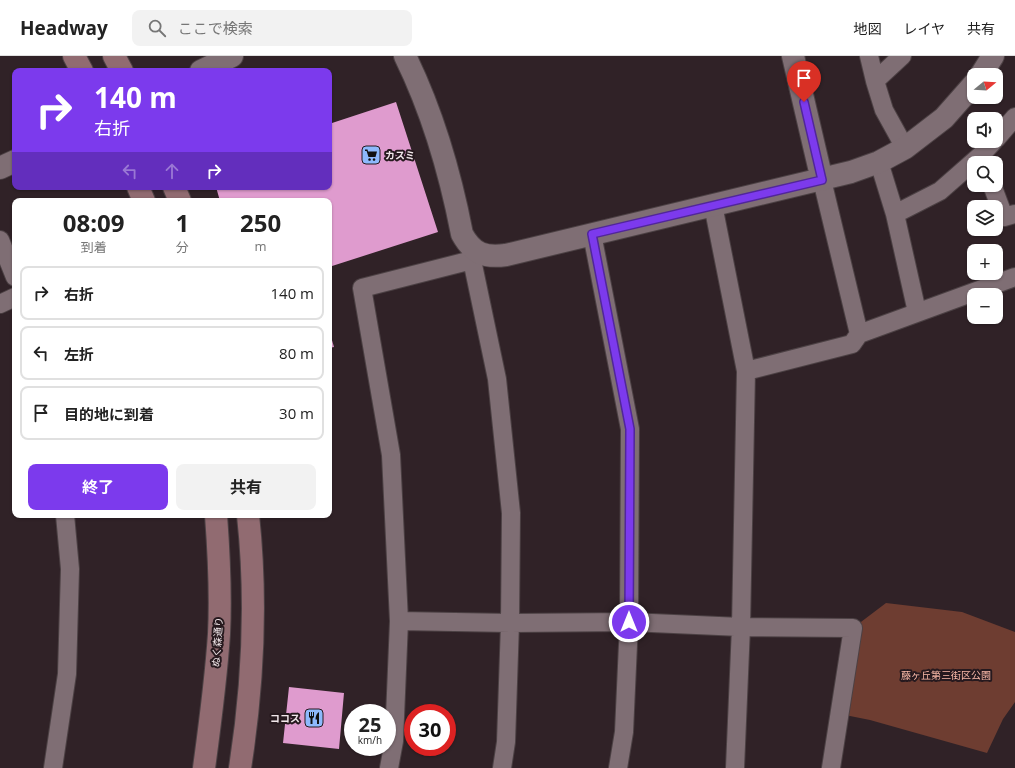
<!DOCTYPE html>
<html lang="ja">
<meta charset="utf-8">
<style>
body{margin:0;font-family:"Open Sans","Noto Sans JP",sans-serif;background:#f2f2f2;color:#222;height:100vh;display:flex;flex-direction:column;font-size:15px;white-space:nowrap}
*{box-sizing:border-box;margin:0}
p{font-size:13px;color:#767676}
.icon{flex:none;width:22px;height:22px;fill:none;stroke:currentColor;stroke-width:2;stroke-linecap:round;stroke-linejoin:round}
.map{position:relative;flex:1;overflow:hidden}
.side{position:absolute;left:12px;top:142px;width:320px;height:320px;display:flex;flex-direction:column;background:#fff;border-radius:8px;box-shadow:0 1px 3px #0004}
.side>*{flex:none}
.hud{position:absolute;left:12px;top:12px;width:320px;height:122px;border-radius:8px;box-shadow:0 1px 3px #0004;background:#7c3aed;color:#fff;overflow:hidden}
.needle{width:26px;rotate:72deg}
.fabs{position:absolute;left:967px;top:12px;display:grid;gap:8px}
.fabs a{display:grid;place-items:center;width:36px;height:36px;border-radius:8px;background:#fff;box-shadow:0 1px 3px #0004;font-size:20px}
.speed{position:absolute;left:344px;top:648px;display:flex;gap:8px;font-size:20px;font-weight:700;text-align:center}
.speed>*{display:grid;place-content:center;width:52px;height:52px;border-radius:50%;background:#fff;box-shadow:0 1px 3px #0004;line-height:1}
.speed small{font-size:10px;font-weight:400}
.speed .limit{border:6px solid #d22;background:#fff;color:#111}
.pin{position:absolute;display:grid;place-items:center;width:34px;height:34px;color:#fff;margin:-41px -17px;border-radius:50% 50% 50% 0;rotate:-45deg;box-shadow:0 0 4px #0007}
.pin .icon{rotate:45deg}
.me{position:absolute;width:44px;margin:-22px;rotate:0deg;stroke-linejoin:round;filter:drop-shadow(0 0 3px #0008)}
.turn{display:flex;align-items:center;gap:14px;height:84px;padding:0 16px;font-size:18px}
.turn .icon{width:52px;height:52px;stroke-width:2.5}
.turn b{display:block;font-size:28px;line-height:34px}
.lanes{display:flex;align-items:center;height:38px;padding:0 16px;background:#0003;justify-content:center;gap:20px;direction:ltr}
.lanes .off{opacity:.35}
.eta{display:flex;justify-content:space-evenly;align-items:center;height:68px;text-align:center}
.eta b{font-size:24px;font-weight:700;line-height:28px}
.cta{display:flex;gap:8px;margin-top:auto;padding:8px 16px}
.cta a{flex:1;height:46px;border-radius:8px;background:#7c3aed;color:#fff;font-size:16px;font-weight:700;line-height:46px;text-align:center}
.cta a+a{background:#f2f2f2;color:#222}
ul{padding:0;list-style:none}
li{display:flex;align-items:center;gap:12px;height:54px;margin:0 8px 6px;padding:0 8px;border:2px solid #e0e0e0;border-radius:8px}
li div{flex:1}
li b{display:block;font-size:15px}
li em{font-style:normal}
header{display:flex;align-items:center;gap:24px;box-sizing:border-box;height:56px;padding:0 20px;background:#fff;border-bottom:1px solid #e0e0e0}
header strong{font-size:19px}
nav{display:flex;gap:22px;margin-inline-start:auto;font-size:14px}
.search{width:280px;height:36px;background:#f2f2f2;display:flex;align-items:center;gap:10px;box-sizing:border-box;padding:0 14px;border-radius:8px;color:#767676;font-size:15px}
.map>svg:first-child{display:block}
.green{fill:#6e3d31}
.building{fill:#df9bce}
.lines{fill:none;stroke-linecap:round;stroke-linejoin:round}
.minor-casing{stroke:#4c4144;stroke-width:20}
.tertiary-casing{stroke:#4c4144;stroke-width:24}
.secondary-casing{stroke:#4c4144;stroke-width:24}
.minor{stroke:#7f6e74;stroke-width:18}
.tertiary{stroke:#7f6e74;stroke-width:22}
.secondary{stroke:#916b71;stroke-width:22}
.route-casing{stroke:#51269a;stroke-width:10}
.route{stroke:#7c3aed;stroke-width:7}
.labels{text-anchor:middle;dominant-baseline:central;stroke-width:4;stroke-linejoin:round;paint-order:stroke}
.poi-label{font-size:10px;font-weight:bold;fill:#f1e7ea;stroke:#26191e;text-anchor:start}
.street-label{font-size:10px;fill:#f1e7ea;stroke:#26191e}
.park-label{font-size:10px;fill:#fab9a8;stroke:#26191e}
</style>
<header>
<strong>Headway</strong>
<div class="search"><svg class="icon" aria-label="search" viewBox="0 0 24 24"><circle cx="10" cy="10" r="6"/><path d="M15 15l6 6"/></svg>ここで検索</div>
<nav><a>地図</a><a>レイヤ</a><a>共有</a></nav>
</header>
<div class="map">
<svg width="1015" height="712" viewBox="0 0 1015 712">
<rect width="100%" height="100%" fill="#302227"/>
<!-- green -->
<path class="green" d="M886,547l76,9 53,20v70l-12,17 -16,34 -117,-33 -30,-6 13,-86z"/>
<!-- building -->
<path class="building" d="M396,46l42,130 -109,35v-66h-109l-4,-14h113v-63z
M329,274l5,17 -5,1z
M289,631l55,6 -5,56 -56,-6z"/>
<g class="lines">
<defs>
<path id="minor" d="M869,0l6,25 27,-25
M875,25l9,29 21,38
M996,83l19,-22
M879,106l16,52 22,98
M822,124l37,154
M992,129l12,32 11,-3
M713,149l33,166 -5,256 -6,141
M895,158l45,-23 41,-36 13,-14
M592,178l38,195 -1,193 -5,110 -6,36
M0,184l15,37
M477,195l-5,9 25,119 14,134 -1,110 -4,119 -4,26
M0,248l15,-7
M746,315l106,-27 7,-10 156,-57
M399,565l111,2 119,-1 112,5 112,1 -22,140
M53,712l14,-94 3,-105 -5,-54
M389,712l5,-27 5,-120 -8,-166 -29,-167 110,-28"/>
<path id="tertiary" d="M405,0c28,57 45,116 57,178 11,20 23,24 44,21l345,-83 28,-10 26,-14 39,-30 30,-34
M793,0l29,124
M201,15l31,-15
M981,19l12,-19
M0,112l15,-7"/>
<path id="secondary" d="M74,0l8,15
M114,0l8,15
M138,131l6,14
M174,131l6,14
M204,712c6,-44 12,-89 15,-134 2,-40 0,-79 -3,-119
M240,712c13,-83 17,-170 8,-253"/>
</defs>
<!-- minor casing -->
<use href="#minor" class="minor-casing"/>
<!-- tertiary casing -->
<use href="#tertiary" class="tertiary-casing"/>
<!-- secondary casing -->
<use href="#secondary" class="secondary-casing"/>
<!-- minor -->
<use href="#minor" class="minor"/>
<!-- tertiary -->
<use href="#tertiary" class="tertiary"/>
<!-- secondary -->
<use href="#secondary" class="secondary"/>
</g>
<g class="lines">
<defs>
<path id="route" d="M629,566l1,-193 -38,-195 230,-54 -18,-78"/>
</defs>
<!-- route casing -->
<use href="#route" class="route-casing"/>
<!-- route -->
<use href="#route" class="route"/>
</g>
<!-- icons -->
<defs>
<symbol id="supermarket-square" viewBox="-11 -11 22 22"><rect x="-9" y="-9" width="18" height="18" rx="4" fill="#8db9fc" stroke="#26191e"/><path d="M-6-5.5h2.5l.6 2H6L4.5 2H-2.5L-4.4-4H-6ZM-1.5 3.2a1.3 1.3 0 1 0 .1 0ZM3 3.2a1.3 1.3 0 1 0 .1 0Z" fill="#111"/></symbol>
<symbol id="restaurant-square" viewBox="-11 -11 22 22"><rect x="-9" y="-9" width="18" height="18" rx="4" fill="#8db9fc" stroke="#26191e"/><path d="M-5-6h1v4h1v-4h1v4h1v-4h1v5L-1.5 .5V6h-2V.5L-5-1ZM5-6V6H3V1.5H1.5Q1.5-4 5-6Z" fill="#111"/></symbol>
</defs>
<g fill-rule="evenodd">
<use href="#supermarket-square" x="360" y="88" width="22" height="22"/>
<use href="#restaurant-square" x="303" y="651" width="22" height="22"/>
</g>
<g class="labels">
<!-- poi labels -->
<g class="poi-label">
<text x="385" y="99">カスミ</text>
<text x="300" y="662" text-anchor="end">ココス</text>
</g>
<!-- street labels -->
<g class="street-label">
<text transform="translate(217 586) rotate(-86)">ぬく森通り</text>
</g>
<!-- park labels -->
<g class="park-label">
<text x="946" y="619">藤ヶ丘第三街区公園</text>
</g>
</g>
</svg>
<div class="fabs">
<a><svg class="needle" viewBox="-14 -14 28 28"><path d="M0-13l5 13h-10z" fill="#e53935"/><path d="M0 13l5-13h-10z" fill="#767676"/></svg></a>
<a><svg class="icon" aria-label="sound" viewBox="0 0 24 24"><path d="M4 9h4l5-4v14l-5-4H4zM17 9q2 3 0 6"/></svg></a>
<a><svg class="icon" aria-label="search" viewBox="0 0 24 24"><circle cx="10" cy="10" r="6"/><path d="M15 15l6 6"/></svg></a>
<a><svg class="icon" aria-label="layers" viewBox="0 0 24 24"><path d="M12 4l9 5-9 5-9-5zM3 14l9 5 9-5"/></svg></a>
<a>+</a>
<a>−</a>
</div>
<div class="speed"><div>25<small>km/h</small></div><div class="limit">30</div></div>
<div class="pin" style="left:804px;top:46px;background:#d93025"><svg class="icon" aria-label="arrive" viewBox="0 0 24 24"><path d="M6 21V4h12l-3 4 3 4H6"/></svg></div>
<svg class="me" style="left:629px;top:566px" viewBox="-20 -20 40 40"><circle r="17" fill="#7c3aed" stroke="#fff" stroke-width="3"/><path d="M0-11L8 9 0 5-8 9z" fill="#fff"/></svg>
<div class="hud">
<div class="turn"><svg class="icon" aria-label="right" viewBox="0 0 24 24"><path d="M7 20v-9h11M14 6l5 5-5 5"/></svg><div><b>140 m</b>右折</div></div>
<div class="lanes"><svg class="icon off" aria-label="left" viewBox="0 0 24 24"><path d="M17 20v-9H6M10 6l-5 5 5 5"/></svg><svg class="icon off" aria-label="ahead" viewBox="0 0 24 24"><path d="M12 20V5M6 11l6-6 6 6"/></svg><svg class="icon" aria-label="right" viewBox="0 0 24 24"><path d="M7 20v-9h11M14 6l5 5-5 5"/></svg></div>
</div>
<section class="side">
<div class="eta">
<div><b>08:09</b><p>到着</p></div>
<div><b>1</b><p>分</p></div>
<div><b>250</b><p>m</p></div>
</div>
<ul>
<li><svg class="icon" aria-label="right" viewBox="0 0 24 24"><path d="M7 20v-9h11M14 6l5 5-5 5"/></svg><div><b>右折</b></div><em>140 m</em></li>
<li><svg class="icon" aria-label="left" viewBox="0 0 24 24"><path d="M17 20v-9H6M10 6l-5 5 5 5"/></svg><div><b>左折</b></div><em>80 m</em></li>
<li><svg class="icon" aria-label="arrive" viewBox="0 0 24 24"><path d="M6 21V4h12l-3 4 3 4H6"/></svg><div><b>目的地に到着</b></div><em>30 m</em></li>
</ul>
<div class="cta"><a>終了</a><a>共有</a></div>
</section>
</div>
